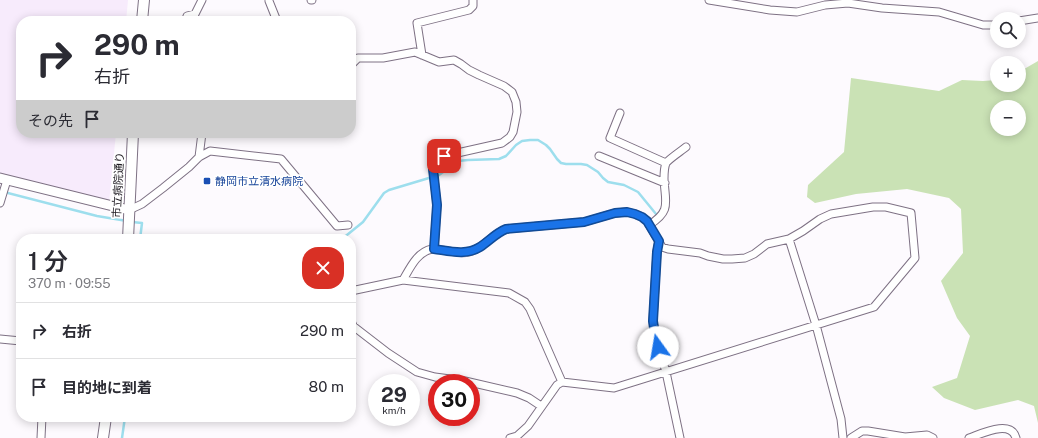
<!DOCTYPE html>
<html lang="ja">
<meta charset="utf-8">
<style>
body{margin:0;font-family:"Public Sans","Noto Sans JP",sans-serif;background:#f2f2f3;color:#2b2b33;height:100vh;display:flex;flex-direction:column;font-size:15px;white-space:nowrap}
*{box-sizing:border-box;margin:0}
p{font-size:13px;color:#7c7c81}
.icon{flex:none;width:22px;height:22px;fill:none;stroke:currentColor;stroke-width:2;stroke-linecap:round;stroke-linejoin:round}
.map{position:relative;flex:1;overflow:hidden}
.details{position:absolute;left:16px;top:234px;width:340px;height:188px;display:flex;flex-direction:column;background:#fff;border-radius:16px;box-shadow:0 2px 10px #0003}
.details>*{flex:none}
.guide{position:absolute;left:16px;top:16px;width:340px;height:122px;border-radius:16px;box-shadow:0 2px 10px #0003;background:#fff;color:#2b2b33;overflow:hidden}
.tools{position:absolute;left:990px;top:12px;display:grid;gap:8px}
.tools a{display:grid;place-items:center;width:36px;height:36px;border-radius:50%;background:#fff;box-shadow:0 2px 10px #0003;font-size:20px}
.speed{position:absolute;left:368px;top:374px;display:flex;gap:8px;font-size:20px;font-weight:700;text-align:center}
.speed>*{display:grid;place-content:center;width:52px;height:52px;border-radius:50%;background:#fff;box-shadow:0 2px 10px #0003;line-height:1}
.speed small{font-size:10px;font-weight:400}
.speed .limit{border:6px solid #d22;background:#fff;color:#111}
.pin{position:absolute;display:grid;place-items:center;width:34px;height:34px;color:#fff;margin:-17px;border-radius:8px;box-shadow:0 2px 6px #0006}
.me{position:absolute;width:44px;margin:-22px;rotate:347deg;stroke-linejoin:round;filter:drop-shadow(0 0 3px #0008)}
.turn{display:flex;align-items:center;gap:14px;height:84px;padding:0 12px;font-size:18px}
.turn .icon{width:52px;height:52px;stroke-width:2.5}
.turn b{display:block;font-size:28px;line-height:34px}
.then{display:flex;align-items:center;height:38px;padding:0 12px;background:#0003;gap:8px;font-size:15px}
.round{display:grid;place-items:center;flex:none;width:42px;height:42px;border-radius:16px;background:#f2f2f3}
.head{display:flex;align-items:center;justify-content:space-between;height:68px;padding:0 12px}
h1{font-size:24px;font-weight:600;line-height:30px}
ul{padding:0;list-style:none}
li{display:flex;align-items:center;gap:12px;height:56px;padding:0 12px;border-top:1px solid #e1e1e2}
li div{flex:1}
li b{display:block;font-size:15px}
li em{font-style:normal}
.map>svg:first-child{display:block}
.built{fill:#f7ebfc}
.green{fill:#cae2b5;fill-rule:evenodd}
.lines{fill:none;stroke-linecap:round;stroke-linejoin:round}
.stream{stroke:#9ddeed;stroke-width:2.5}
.minor-casing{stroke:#7e7184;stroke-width:9}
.tertiary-casing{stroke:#7e7184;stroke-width:11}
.secondary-casing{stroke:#7e7184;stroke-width:12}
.minor{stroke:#fff;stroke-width:7}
.tertiary{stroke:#fff;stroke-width:9}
.secondary{stroke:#fff;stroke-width:10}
.route-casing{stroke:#114b97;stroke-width:10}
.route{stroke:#1a73e8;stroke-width:7}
.transit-dot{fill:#1a4fb4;stroke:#fff;stroke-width:1.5}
.labels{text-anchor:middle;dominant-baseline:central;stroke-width:3.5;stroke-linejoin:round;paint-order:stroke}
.transit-label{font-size:11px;fill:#164399;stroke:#fff;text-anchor:start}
.street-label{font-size:11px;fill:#1d1920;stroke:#fff}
</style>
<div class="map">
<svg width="1038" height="438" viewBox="0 0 1038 438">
<rect width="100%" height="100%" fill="#fdfafe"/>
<!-- built -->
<path class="built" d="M0,0h128l-2,21h-105v112h95l-7,70 -109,-30z"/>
<!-- green -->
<path class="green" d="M1038,61v362l-4,-17 -16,-6 -43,10 -31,-12 -12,-11 25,-9 13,-42 -13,-18 -16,-37 22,-28 -2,-44 -12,-11 -42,-9 -51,5 -41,9 -8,-6 1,-12 36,-33 7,-74 88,13 23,-11 21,1 14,-1v5h22v-13zM997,107h22v22h-22z"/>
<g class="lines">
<!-- stream -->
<path class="stream" d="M0,191l97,25 30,5
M132,222l10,1 -2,16
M342,239l21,-17 21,-29 5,-3 50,-15 19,-14 10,-1 31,-1 7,-3 10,-11 6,-4 8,-1h8l8,5 4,4 7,10 4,4 5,1h15l6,1 11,7 5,6 5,4 16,3 14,7 18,22
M122,438l3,-21"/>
<defs>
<path id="minor" d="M311,0h1
M709,0l61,10 27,2 28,-7 23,-2 34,5 57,4 44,13h14
M269,1l8,20
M186,21l1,-5 8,-2 7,-14
M1019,21l19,-3
M422,55l-5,-32 52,-13 4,-4v-6
M351,65l7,-7h25l32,-6 24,10 15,-2 7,4 8,6 10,5 25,11 8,6 4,10 1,10 -4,20 -3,5 -8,6 -58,13 -5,2 -4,5 -2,6 4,36 -3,44
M620,113l-10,25 56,25
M599,156l66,27
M199,157l3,-24
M0,203l7,-23
M129,210l13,-6 21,-16 26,-21 10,-10 11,-6 71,8 56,67 11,-1
M649,225c23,-14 16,-23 15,-46 0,-5 0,-11 2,-16 3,-4 15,-12 20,-16
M789,239l27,86 25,94 2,19
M659,241l-2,10 -4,70 2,14 11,37 14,66
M351,291l52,-11 106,13 16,9 5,7 32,73 52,6 260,-81 41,-49 -4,-45 -25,-6h-13l-42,7 -11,5 -17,12 -14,8 -22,5 -13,10 -9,4 -13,1h-9l-15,-3 -8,-3 -32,-4 -6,-2 -15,-26 -5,-4 -7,-3 -8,-2 -12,1 -31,9 -78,7c-14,5 -22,19 -37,23 -7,2 -14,0 -21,-1 -5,-1 -11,-2 -16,-2 -15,3 -22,19 -29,31
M351,321l2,5 35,27 29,19 18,5 30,4 52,12 12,5 12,8
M0,339l21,2
M41,438l1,-21
M510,438l7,-2 11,-10 29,-41 5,-3
M851,438l11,-7h6l37,6 22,-2 6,3
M969,438c12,-4 42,-19 47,0"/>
<path id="tertiary" d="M0,178l129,32"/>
<path id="secondary" d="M142,21l2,-21
M128,239l5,-106
M103,438l3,-21"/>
</defs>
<!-- minor casing -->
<use href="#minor" class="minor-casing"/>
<!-- tertiary casing -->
<use href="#tertiary" class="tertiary-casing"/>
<!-- secondary casing -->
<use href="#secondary" class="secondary-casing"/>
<!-- minor -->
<use href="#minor" class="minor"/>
<!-- tertiary -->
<use href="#tertiary" class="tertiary"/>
<!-- secondary -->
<use href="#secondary" class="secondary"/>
</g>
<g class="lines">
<defs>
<path id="route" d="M444,156l-5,2 -4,4 -2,7 4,36 -3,44c15,2 32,7 46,-2 9,-6 16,-14 26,-18l78,-7 31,-9 12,-1 8,2 7,3 5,4 12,20 -2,11 -4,69 2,14 3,12"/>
</defs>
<!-- route casing -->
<use href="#route" class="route-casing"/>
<!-- route -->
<use href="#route" class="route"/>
</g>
<!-- markers -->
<rect class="transit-dot" x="203" y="177" width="8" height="8" rx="2"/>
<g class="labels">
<!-- transit labels -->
<g class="transit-label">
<text x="215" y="181">静岡市立清水病院</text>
</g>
<!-- street labels -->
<g class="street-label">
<text transform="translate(118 185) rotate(-87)">市立病院通り</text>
</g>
</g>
</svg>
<div class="tools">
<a><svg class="icon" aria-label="search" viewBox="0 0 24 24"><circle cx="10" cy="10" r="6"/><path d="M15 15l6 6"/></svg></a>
<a>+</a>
<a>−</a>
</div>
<div class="speed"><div>29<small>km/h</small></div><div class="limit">30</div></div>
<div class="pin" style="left:444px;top:156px;background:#d93025"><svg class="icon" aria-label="arrive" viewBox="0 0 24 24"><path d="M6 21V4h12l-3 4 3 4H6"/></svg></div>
<svg class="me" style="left:658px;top:347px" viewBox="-20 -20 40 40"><circle r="19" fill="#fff"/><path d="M0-13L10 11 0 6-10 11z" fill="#1a73e8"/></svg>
<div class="guide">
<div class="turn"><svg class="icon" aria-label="right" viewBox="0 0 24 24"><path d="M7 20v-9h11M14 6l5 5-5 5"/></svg><div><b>290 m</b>右折</div></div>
<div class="then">その先<svg class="icon" aria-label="arrive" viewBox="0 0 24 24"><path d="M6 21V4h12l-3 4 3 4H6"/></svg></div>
</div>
<section class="details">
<div class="head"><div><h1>1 分</h1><p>370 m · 09:55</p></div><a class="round" style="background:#d93025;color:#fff"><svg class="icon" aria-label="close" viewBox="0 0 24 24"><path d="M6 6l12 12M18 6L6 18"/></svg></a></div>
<ul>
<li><svg class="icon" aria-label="right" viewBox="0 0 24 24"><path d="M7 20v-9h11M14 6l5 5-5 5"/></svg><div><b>右折</b></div><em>290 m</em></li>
<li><svg class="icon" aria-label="arrive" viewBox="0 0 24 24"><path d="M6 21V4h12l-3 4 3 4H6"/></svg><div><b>目的地に到着</b></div><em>80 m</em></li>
</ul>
</section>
</div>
